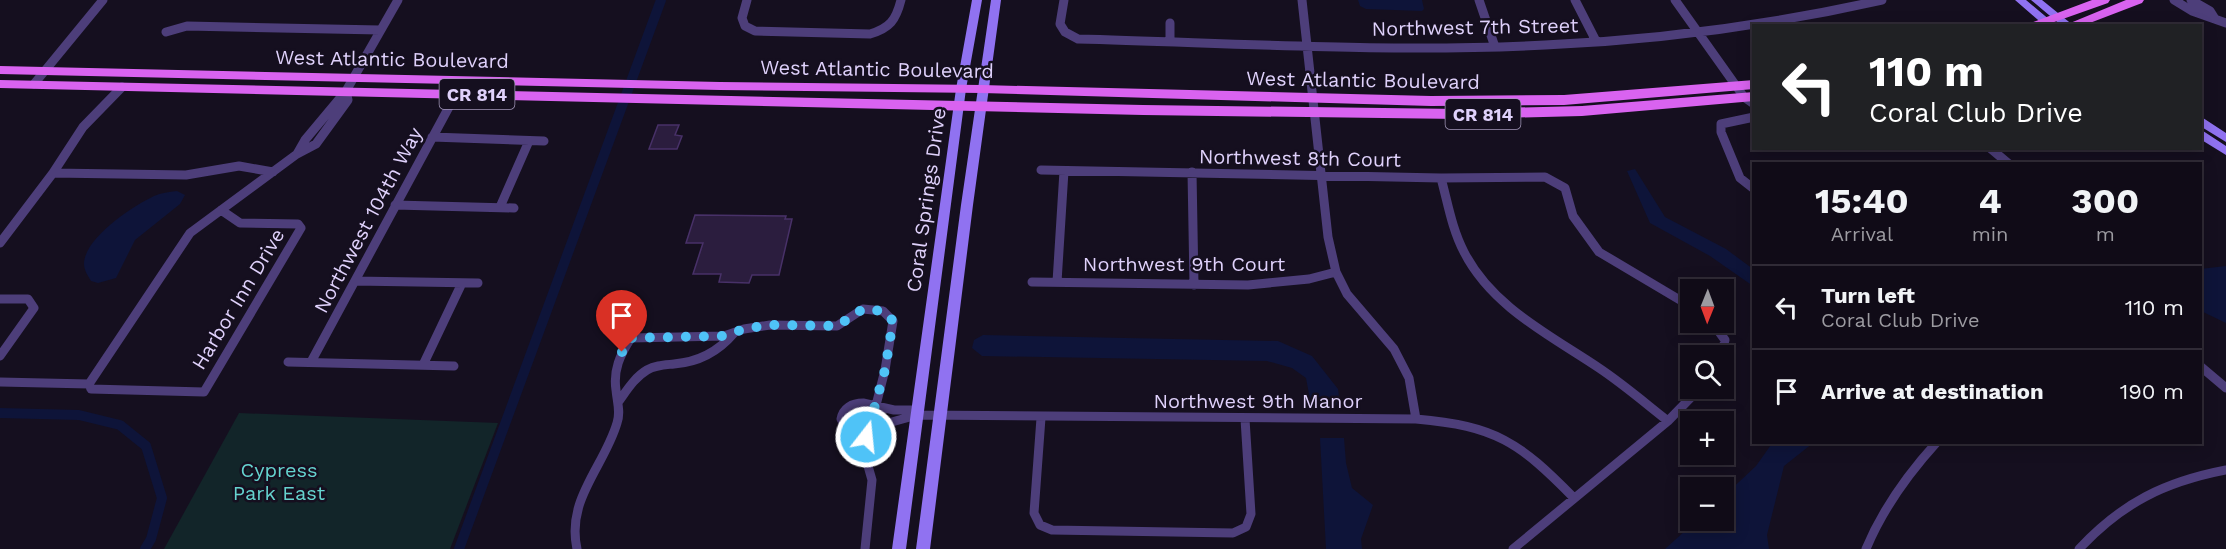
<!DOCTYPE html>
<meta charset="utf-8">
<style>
body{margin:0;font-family:"Work Sans",sans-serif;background:#1e1924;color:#f1f3f6;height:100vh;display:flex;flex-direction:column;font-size:22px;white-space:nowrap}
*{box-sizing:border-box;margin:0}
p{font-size:20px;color:#9c9ba1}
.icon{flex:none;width:33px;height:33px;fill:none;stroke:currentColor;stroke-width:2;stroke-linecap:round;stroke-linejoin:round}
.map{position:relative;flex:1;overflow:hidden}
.sheet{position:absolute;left:1752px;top:162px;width:450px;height:282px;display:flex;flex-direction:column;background:#100b17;border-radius:0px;box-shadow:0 3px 15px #0003,0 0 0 2px #302b36}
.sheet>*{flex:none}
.hud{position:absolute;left:1752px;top:24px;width:450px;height:126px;border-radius:0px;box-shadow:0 3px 15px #0003,0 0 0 2px #302b36;background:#202124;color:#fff;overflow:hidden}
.needle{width:39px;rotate:181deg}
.buttons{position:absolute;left:1680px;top:279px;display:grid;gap:12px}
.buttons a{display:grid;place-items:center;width:54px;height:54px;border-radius:0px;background:#100b17;box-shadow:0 3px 15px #0003,0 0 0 2px #302b36;font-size:30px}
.pin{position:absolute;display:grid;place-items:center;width:51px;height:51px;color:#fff;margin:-62px -26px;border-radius:50% 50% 50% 0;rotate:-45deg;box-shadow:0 0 6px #0007}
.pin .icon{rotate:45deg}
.me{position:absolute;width:66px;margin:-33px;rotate:16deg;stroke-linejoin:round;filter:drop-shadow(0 0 4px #0008)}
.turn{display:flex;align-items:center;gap:21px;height:126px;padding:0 18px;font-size:27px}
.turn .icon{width:78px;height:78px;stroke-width:2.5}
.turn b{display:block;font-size:42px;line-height:51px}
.eta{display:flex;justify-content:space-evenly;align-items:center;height:102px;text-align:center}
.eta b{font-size:36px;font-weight:700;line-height:42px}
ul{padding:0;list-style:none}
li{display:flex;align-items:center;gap:18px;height:84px;padding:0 18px;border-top:2px solid #302b36}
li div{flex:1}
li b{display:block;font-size:22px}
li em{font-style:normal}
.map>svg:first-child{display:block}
.green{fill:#122529}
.water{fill:#0e1439}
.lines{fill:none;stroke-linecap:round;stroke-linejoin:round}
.canal{stroke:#0e1439;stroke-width:10}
.building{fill:#2b1d3e;stroke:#483168;stroke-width:1.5}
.minor{stroke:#4d3e7a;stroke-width:9}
.secondary{fill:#9072f1;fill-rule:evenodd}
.primary{fill:#d963f0;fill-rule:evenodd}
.route{stroke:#4fc3f7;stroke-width:10;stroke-dasharray:0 18}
.labels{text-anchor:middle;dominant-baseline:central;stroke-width:5;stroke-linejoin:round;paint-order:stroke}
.shield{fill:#150f1f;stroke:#a297b9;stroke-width:1.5}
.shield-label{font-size:18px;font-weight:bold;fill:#dfd1fb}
.street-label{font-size:20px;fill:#dfd1fb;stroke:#150f1f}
.park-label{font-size:20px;fill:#65d3cf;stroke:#150f1f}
</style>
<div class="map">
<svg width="2226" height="549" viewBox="0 0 2226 549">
<rect width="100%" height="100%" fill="#150f1f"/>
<!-- green -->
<path class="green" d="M239,413l259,10 -48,126h-286z"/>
<!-- water -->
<path class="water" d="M1358,0h64l2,9 -2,2 -56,-2 -6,-3z
M1635,169l30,48 61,32 27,20v17l-43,-30 -60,-33 -23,-52z
M177,191l8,4 -5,9 -45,36 -19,38 -18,5 -7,-2c-3,-5 -7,-11 -7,-17 0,-26 49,-58 70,-68 7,-3 15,-4 23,-5z
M2226,266v57l-25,-12 -1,-42z
M983,335l295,6 34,15 26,33 2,16h-29l-5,-27 -14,-10 -25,-7 -285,-5 -10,-8 2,-8z
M1320,438h24l2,25 6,25 21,17 -12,34 1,10h-36z
M1773,442l40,1 -29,23 -17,69 2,14h-104l31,-28 28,-1v-24l32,-30z"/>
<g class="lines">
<!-- canal -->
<path class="canal" d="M0,413l79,2 41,10 26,21 16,52 -11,41 -6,10
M459,549l202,-549"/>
</g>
<!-- building -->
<path class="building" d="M658,125h21l-4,10 7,1 -5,13h-28z
M695,215l91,1 -1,3h7l-13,56h-27l-3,8 -30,-1 2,-8h-28l10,-31h-17z"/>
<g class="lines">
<!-- minor -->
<path class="minor" d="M747,0l-5,18 3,8 10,5 115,3c20,-6 26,-14 31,-34
M1064,0l-4,24 5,8 13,7c155,4 312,14 467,6 114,-5 226,-20 337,-45
M1302,0l26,237 8,35 11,22 47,55 15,29 7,41
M1479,0l16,47
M1575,0l21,41
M1675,0l69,97 10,7
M2174,0l18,11 34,12
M2191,0l19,11 5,8
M1170,23v18
M166,32l21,-6 193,4
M34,84l69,-84
M1754,117l-33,7v8l19,46 14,11
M432,137l112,4
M1990,148l19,16
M297,154l8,-14 41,-49 52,-91
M1041,170l400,8 104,-1 20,11 8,28 26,36 91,54
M1192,172l2,113
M53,173l133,2 53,-9 34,6
M1441,178c7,26 11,51 23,74 28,55 86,83 135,116 24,16 46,35 69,53
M395,205l119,3
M500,207l29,-66
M0,243l53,-70 30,-46 39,-40
M355,281l123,2
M1032,282l216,3 61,-6 27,-7
M1057,282l7,-111
M0,299h28l6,9 -34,48
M1712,322l13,18 -4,16
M288,362l166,4
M311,362l145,-268
M423,365l39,-82
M2200,366l26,22
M0,382l89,2 2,5 113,3 97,-164 -3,-4 -58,-1 -19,-13
M89,384l101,-151 107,-79 19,-10 32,-44 -2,-9
M619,401c8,-11 16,-24 28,-31 9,-5 17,-5 27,-6 25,-2 44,-12 60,-31
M863,403l31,7h19l4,5 -54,15 -18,-4 -4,-7c2,-11 11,-16 22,-16z
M917,415l499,4c80,7 103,23 158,79
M1041,418l-7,95 6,12 12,5 181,3 13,-6 5,-13 -6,-95
M577,549c-11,-50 27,-82 40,-126 4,-11 0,-21 -1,-33 -3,-20 4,-35 15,-52l93,-2 20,-7 26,-4 67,1 26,-17 20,2 10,10 -8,49 -21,82 8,28 -7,69
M1513,549l155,-128 32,-33
M1866,549c17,-41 41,-74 71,-107
M2079,549c43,-46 85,-67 147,-79"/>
<!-- secondary -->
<path class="secondary" d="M972,0h10l-16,89 -60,460h-14l64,-460z
M991,0h10l-28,205 -43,344h-14l45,-344z
M2015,0h11l31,26h-12z
M2031,0h11l32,26h-12z
M2200,116l26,17v9l-26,-16z
M2200,129l26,17v9l-26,-16z"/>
<!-- primary -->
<path class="primary" d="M2092,0h18l-2,3 -65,23h-20z
M2126,0h18l-2,3 -60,23h-19z
M0,66l720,16 262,3 449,11 133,-1 190,-15v9l-190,16 -133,1 -449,-13 -262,-3 -720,-16z
M0,80l1143,25 316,4 123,-3 172,-14v9l-172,15 -123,3 -316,-4 -1143,-27z"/>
</g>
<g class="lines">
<!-- route -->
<path class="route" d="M622,352l8,-14 94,-2 20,-7 26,-4 67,1 26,-17 20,2 10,10 -8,49 -19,67"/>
</g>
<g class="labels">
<!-- shield labels -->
<g class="shield">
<rect x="439.5" y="79" width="75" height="30" rx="4.5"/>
<rect x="1445.5" y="99" width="75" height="30" rx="4.5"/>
</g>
<g class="shield-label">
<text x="477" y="94">CR 814</text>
<text x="1483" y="114">CR 814</text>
</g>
<!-- street labels -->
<g class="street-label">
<text transform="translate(1475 27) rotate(-1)">Northwest 7th Street</text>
<text transform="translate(392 59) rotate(1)">West Atlantic Boulevard</text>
<text transform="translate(877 69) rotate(1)">West Atlantic Boulevard</text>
<text transform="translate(1363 80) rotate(1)">West Atlantic Boulevard</text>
<text transform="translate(1300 158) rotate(1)">Northwest 8th Court</text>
<text transform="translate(926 200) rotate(-82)">Coral Springs Drive</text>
<text transform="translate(368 220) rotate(-62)">Northwest 104th Way</text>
<text x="1184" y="264">Northwest 9th Court</text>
<text transform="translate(238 299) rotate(-59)">Harbor Inn Drive</text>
<text x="1258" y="401">Northwest 9th Manor</text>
</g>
<!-- park labels -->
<g class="park-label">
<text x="279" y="470">Cypress<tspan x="279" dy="23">Park East</tspan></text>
</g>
</g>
</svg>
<div class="buttons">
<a><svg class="needle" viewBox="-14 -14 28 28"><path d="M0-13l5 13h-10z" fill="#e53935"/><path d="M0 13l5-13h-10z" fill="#9c9ba1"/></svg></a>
<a><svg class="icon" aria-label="search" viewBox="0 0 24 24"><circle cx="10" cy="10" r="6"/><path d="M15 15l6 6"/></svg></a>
<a>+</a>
<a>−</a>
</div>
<div class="pin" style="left:622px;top:352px;background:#d93025"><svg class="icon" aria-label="arrive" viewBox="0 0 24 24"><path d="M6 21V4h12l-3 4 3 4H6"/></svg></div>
<svg class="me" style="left:866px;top:437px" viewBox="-20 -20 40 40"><circle r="17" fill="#4fc3f7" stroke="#fff" stroke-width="3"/><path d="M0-11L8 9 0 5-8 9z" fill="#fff"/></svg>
<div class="hud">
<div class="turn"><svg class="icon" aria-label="left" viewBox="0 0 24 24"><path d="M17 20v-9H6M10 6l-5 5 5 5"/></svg><div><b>110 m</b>Coral Club Drive</div></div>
</div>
<section class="sheet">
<div class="eta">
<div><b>15:40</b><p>Arrival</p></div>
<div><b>4</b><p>min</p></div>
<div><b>300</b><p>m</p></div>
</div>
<ul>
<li><svg class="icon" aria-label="left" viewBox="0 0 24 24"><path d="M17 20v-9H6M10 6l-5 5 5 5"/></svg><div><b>Turn left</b><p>Coral Club Drive</p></div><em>110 m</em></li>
<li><svg class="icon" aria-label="arrive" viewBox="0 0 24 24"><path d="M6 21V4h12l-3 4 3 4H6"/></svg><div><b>Arrive at destination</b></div><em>190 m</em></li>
</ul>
</section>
</div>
